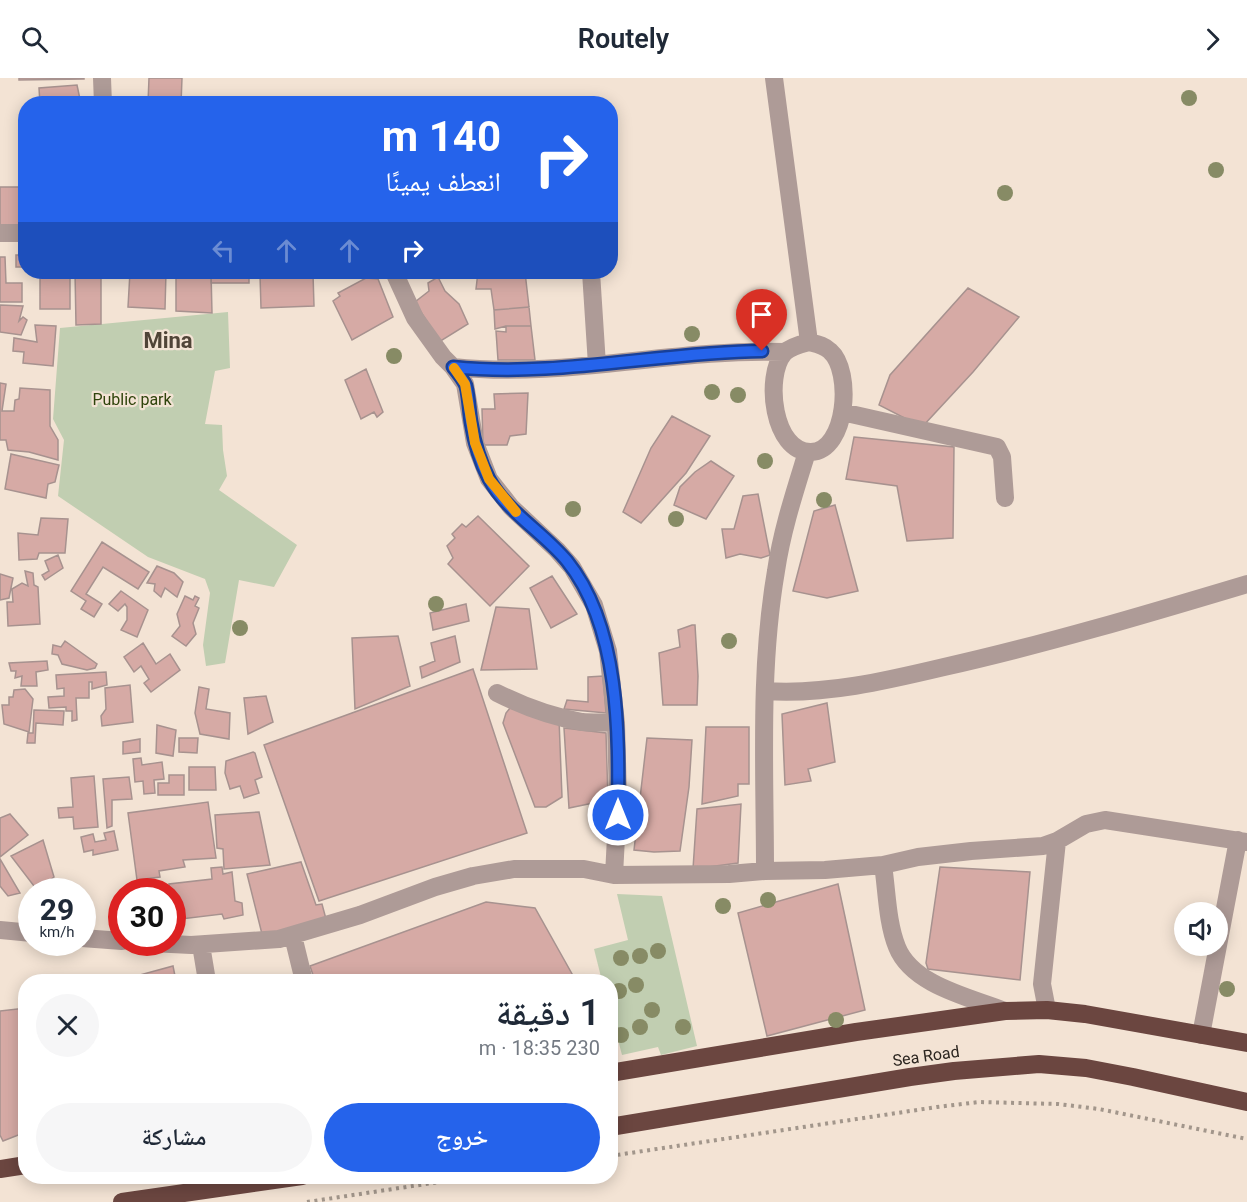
<!DOCTYPE html>
<html lang="ar">
<meta charset="utf-8">
<style>
body{margin:0;font-family:Roboto,"Noto Naskh Arabic",sans-serif;background:#f6f6f7;color:#1f2937;direction:rtl;height:100vh;display:flex;flex-direction:column;font-size:22px;white-space:nowrap}
*{box-sizing:border-box;margin:0}
p{font-size:20px;color:#747a83}
.icon{flex:none;width:33px;height:33px;fill:none;stroke:currentColor;stroke-width:2;stroke-linecap:round;stroke-linejoin:round}
.map{position:relative;flex:1;overflow:hidden;direction:ltr}
.side{position:absolute;left:18px;top:896px;width:600px;height:210px;display:flex;flex-direction:column;background:#fff;border-radius:24px;box-shadow:0 3px 15px #0003;direction:rtl}
.side>*{flex:none}
.banner{position:absolute;left:18px;top:18px;width:600px;height:183px;border-radius:24px;box-shadow:0 3px 15px #0003;direction:rtl;background:#2563eb;color:#fff;overflow:hidden}
.controls{position:absolute;left:1174px;top:824px;display:grid;gap:12px}
.controls a{display:grid;place-items:center;width:54px;height:54px;border-radius:50%;background:#fff;box-shadow:0 3px 15px #0003;font-size:30px}
.speed{position:absolute;left:18px;top:800px;display:flex;gap:12px;font-size:30px;font-weight:700;text-align:center}
.speed>*{display:grid;place-content:center;width:78px;height:78px;border-radius:50%;background:#fff;box-shadow:0 3px 15px #0003;line-height:1}
.speed small{font-size:15px;font-weight:400}
.speed .limit{border:9px solid #d22;background:#fff;color:#111}
.pin{position:absolute;display:grid;place-items:center;width:51px;height:51px;color:#fff;margin:-62px -26px;border-radius:50% 50% 50% 0;rotate:-45deg;box-shadow:0 0 6px #0007}
.pin .icon{rotate:45deg}
.me{position:absolute;width:66px;margin:-33px;rotate:0deg;stroke-linejoin:round;filter:drop-shadow(0 0 4px #0008)}
.turn{display:flex;align-items:center;gap:21px;height:126px;padding:0 18px;font-size:27px}
.turn .icon{width:78px;height:78px;stroke-width:2.5}
.turn b{display:block;font-size:42px;line-height:51px}
.lanes{display:flex;align-items:center;height:57px;padding:0 18px;background:#0003;justify-content:center;gap:30px;direction:ltr}
.lanes .off{opacity:.35}
.round{display:grid;place-items:center;flex:none;width:63px;height:63px;border-radius:32px;background:#f6f6f7}
.headline{display:flex;align-items:center;justify-content:space-between;height:102px;padding:0 18px}
h1{font-size:36px;font-weight:600;line-height:45px}
.button{display:flex;gap:12px;margin-top:auto;padding:12px 18px}
.button a{flex:1;height:69px;border-radius:36px;background:#2563eb;color:#fff;font-size:24px;font-weight:600;line-height:69px;text-align:center}
.button a+a{background:#f6f6f7;color:#1f2937}
header{display:flex;justify-content:space-between;align-items:center;height:78px;padding:0 18px;background:#fff;font-size:27px;font-weight:600}
.map>svg:first-child{display:block}
.green{fill:#c1ceb1}
.building{fill:#d6aaa5;stroke:#a7928f;stroke-width:1.5}
.lines{fill:none;stroke-linecap:round;stroke-linejoin:round}
.path{stroke:#a2968b;stroke-width:4;stroke-dasharray:3 4.5;stroke-linecap:butt}
.minor{stroke:#ae9b97;stroke-width:18}
.highway{stroke:#6b4640;stroke-width:18}
.tree{fill:#878b65}
.route-casing{stroke:#184099;stroke-width:15}
.route{stroke:#2563eb;stroke-width:10}
.slow{stroke:#f59e0b;stroke-width:10}
.labels{text-anchor:middle;dominant-baseline:central;stroke-width:4.5;stroke-linejoin:round;paint-order:stroke}
.park-label{font-size:16px;fill:#2f430b;stroke:#f3e3d4}
.street-label{font-size:16px;fill:#2b251f;stroke:#f3e3d4}
.district-label{font-size:22px;font-weight:bold;fill:#504437;stroke:#f3e3d4}
</style>
<header><svg class="icon" aria-label="forward" viewBox="0 0 24 24"><path d="M9 5l7 7-7 7"/></svg>Routely<svg class="icon" aria-label="search" viewBox="0 0 24 24"><circle cx="10" cy="10" r="6"/><path d="M15 15l6 6"/></svg></header>
<div class="map">
<svg width="1247" height="1124" viewBox="0 0 1247 1124">
<rect width="100%" height="100%" fill="#f3e3d4"/>
<!-- green -->
<path class="green" d="M228,234l2,56 -15,3 -10,53 17,1 1,25 4,26 -8,14 78,55 -23,42 -35,-7 -14,83 -19,3 -3,-21 7,-52 -5,-14 -57,-22 -90,-61 6,-56 -11,-21 7,-91z
M617,816l45,2 35,150 -36,9 -3,-8 -36,8 -11,-42 -1,-32h-8l-8,-32 34,-9z"/>
<!-- building -->
<path class="building" d="M19,0h65v1l-65,1z
M149,0h33l-1,26 -33,-1z
M77,7l4,19h-41l-1,-16z
M0,109h26v40h-26z
M16,177h10v12h-10z
M0,179h5l1,26h16v19h-22z
M40,194h30v37h-30z
M75,194h26v52l-25,1z
M104,194h11v5l-11,-1z
M130,194h36l-1,37 -37,-2z
M184,194h27l1,41 -36,-2v-38z
M211,194h38v11h-38z
M478,194h14l1,2 32,-2 4,35 -35,3 -3,-21h-15z
M313,196l1,32 -53,2 -1,-33z
M438,199l7,14 14,13 9,20 -29,18 -24,-40 14,-11 -1,-8z
M366,200l12,1 15,38 -41,23 -19,-39 7,-5 -2,-3z
M968,210l51,29 -46,55 -51,55 -43,-22 11,-30z
M0,227l23,1 -4,15 4,-4 4,3 -6,15 -21,-3z
M529,229l2,19h-25l-11,3 -1,-19z
M35,247l21,1 -3,40 -30,-3 1,-11 -11,-1 1,-13 23,4z
M506,248h25l4,34h-37l-2,-29 10,1z
M366,291l17,43 -6,5 -3,-5 -13,7 -16,-39z
M0,305l6,1 -4,27h12l1,-11 4,-1 1,-11 30,2v36l8,14v20l-29,-8 -21,-2 -2,-10h-6z
M528,315l-2,41 -16,2 -3,9h-24l-1,-36h13l-1,-15z
M672,338l38,20 -24,37 -45,50 -18,-11 28,-64z
M854,359l100,10 -1,91 -46,3 -10,-55 -51,-7z
M11,376l48,11 -4,17 -7,2 -2,14 -41,-9z
M711,383l23,15 -28,43 -32,-14 6,-18 15,-15z
M758,416l12,61 -9,3 -21,-4 -14,4 -4,-29h12l9,-33z
M835,427l23,86 -31,7 -34,-7 21,-80z
M478,438l51,50 -39,40 -42,-42 5,-6 -6,-12 8,-8 -3,-4 10,-10 4,3z
M41,440l27,1 -3,34h-26l-2,6 -18,1 -1,-27 20,2z
M102,464l47,30 -11,17 -35,-22 -17,27 16,10 -8,13 -13,-8 5,-8 -15,-10z
M58,477l5,13 -18,12 -3,-5 7,-4 -4,-10z
M157,488l17,7 9,9 -6,15 -12,-9 -4,9 -7,-6 1,-7 -8,-1z
M25,493l8,2 1,12 4,2 2,37 -32,2 -1,-24h6l-1,-13 10,-6 6,3z
M0,496l13,4 -4,20 -9,2z
M552,498l25,38 -26,14 -21,-40z
M121,513l27,19 -11,27 -16,-7 6,-10v-13l-2,-3 -7,7 -9,-7z
M185,518l8,4 2,-4 4,2 -4,8 4,2 -6,15 3,11 -10,12 -14,-10 8,-10 -3,-12z
M466,526l3,17 -36,9 -3,-17z
M496,529l33,2 8,60 -56,1z
M692,547h3l3,51 -1,29h-34l-4,-52 21,-6 -2,-17z
M398,558l12,50 -55,23 -3,-71z
M455,558l5,26 -38,16 -2,-11 15,-6 -4,-18z
M65,563l32,23 -2,4 -8,2 -25,-6 -4,-9 -6,-1 1,-9 8,2z
M143,565l13,21 14,-10 10,16 -29,22 -7,-9 5,-4 -8,-13 -7,6 -10,-15z
M47,583l1,9 -12,2 1,14h-16l1,-10 -7,2 1,-7h-5l-2,-8z
M473,591l54,164 -208,68 -55,-156z
M106,594l1,13 -15,4v-7h-3v16h-13l1,22 -5,1v-10h-6v-4l-17,1 -1,-11 16,-1v-8l-7,1 -1,-14z
M603,598l3,37 -42,-4 3,-9 21,2v-25z
M130,607l3,37 -31,4 -1,-10 5,-7 -1,-21z
M199,609l10,2 -3,20 24,4 -1,26 -29,-5 -5,-21z
M25,611l8,10 -4,33 -25,-8 -2,-19h7v-8h4l1,-7z
M266,618l7,26 -25,12 -4,-36z
M827,625l8,59 -27,7 3,12 -26,4 -3,-71z
M510,630l49,11 3,78 -16,10h-11l-32,-84 3,-10z
M34,632l30,1 -1,14 -27,-2 -1,20h-8l1,-10h5z
M157,647l19,5 -3,26 -17,-3z
M706,649h43v57h-11v12l-36,8z
M564,650l42,5 2,67 -39,8z
M179,660h19l-1,15 -18,-1z
M647,660l45,2 -3,47 -9,64 -26,1 -20,-2z
M140,661v13l-17,2v-12z
M253,674l2,1 7,24 -7,3 4,13 -15,5 -4,-12 -10,3 -5,-16 1,-12z
M141,680l1,7 20,-3 2,17 -10,1 1,13 -11,1 -1,-13 -8,1 -2,-23z
M189,689h26l1,23h-27z
M169,697h15v20h-26v-12h11z
M94,698l4,51 -24,2 -1,-12 -14,1 -1,-10 15,-1 -2,-29z
M129,699l3,22 -20,1v26l-5,2 -4,-49z
M208,724l8,56 -33,2 2,7 -26,4 1,6 -23,3 -9,-67z
M741,726l-3,59 -45,6 4,-60z
M259,734l11,53 -46,4 -1,-20 -6,-1 -2,-33z
M10,736l18,21 -28,22v-39z
M114,753l4,19 -25,5v-5l-9,2 -3,-15 12,-3 2,8 11,-2 -2,-7z
M43,762l11,37 -17,13 -26,-34z
M0,781l20,34 -12,3 -8,-10z
M301,784l15,43 6,-1 4,15 -63,19 -16,-64z
M222,789l1,7 9,-2 3,29 7,2 1,12 -19,4 -2,-5 -49,6 -1,-29h-2l-1,-7 43,-5 -1,-11z
M940,789l90,5 -10,108 -92,-11 -2,-6z
M158,805l2,8h-23l-1,-7z
M838,806l27,126 -98,26 -29,-123z
M486,824l49,6 41,73h-261l-5,-15z
M173,888l3,15h-58z
M26,930v124l-23,9 -3,-6v-124z"/>
<g class="lines">
<!-- path -->
<path class="path" d="M610,1078l327,-49 42,-5 79,2 41,5 148,30
M307,1124l172,-26"/>
<!-- minor -->
<path class="minor" d="M102,0l1,26
M774,0l35,264
M0,155h26
M394,194l21,46 28,39 10,10 12,17 10,59 14,36 22,28 46,43 15,17 22,38 14,46 8,72 2,76 -4,76
M591,194l6,93
M809,264c8,2 15,3 21,9 23,20 17,100 -19,101 -38,1 -47,-76 -27,-99 6,-6 17,-9 25,-11z
M453,289c111,12 221,-19 332,-15
M842,334l155,35 5,10 3,41
M765,613c61,4 120,-10 179,-24 102,-23 203,-53 303,-83
M497,615c26,13 56,24 85,29 11,1 23,0 34,1
M883,787l35,-8 53,-6 72,-5 14,-5 29,-17 19,-4 142,22
M765,793c0,-100 -6,-201 11,-300 6,-41 19,-80 31,-119
M0,852l32,3
M293,858l11,45
M82,860l40,3
M132,864l59,3 88,-6 81,-24 75,-28 38,-11 41,-7h70l30,6 115,-1 36,-3 60,-1 58,-5c4,26 4,57 14,82 15,38 72,50 108,64
M201,867l6,36
M1047,932l-5,-26 15,-143
M1201,957l37,-195"/>
<!-- highway -->
<path class="highway" d="M610,995l246,-41 149,-21 42,-1 38,4 162,29
M610,1049l300,-50 44,-6 85,-7 47,4 47,9 114,25
M0,1091l26,-4
M122,1124l180,-26"/>
</g>
<!-- trees -->
<g class="tree">
<circle cx="1189" cy="20" r="8"/>
<circle cx="1216" cy="92" r="8"/>
<circle cx="1005" cy="115" r="8"/>
<circle cx="692" cy="256" r="8"/>
<circle cx="394" cy="278" r="8"/>
<circle cx="712" cy="314" r="8"/>
<circle cx="738" cy="317" r="8"/>
<circle cx="765" cy="383" r="8"/>
<circle cx="824" cy="422" r="8"/>
<circle cx="573" cy="431" r="8"/>
<circle cx="676" cy="441" r="8"/>
<circle cx="436" cy="526" r="8"/>
<circle cx="240" cy="550" r="8"/>
<circle cx="729" cy="563" r="8"/>
<circle cx="768" cy="822" r="8"/>
<circle cx="723" cy="828" r="8"/>
<circle cx="658" cy="873" r="8"/>
<circle cx="640" cy="878" r="8"/>
<circle cx="621" cy="880" r="8"/>
<circle cx="636" cy="907" r="8"/>
<circle cx="1227" cy="911" r="8"/>
<circle cx="619" cy="913" r="8"/>
<circle cx="652" cy="932" r="8"/>
<circle cx="836" cy="942" r="8"/>
<circle cx="640" cy="949" r="8"/>
<circle cx="683" cy="949" r="8"/>
<circle cx="621" cy="957" r="8"/>
</g>
<g class="lines">
<defs>
<path id="route" d="M618,737c1,-82 2,-188 -51,-254 -24,-29 -60,-49 -78,-82 -9,-17 -15,-38 -18,-57 -2,-12 -2,-24 -5,-36 -3,-7 -8,-13 -13,-19 103,11 206,-15 309,-16"/>
</defs>
<!-- route casing -->
<use href="#route" class="route-casing"/>
<!-- route -->
<use href="#route" class="route"/>
<!-- slow -->
<path class="slow" d="M454,290l11,16 10,59 14,36 27,33"/>
</g>
<g class="labels">
<!-- park labels -->
<g class="park-label">
<text x="132" y="321">Public park</text>
</g>
<!-- street labels -->
<g class="street-label">
<text transform="translate(926 978) rotate(-8)">Sea Road</text>
</g>
<!-- district labels -->
<g class="district-label">
<text x="168" y="262">Mina</text>
</g>
</g>
</svg>
<div class="controls">
<a><svg class="icon" aria-label="sound" viewBox="0 0 24 24"><path d="M4 9h4l5-4v14l-5-4H4zM17 9q2 3 0 6"/></svg></a>
</div>
<div class="speed"><div>29<small>km/h</small></div><div class="limit">30</div></div>
<div class="pin" style="left:762px;top:273px;background:#d93025"><svg class="icon" aria-label="arrive" viewBox="0 0 24 24"><path d="M6 21V4h12l-3 4 3 4H6"/></svg></div>
<svg class="me" style="left:618px;top:737px" viewBox="-20 -20 40 40"><circle r="17" fill="#2563eb" stroke="#fff" stroke-width="3"/><path d="M0-11L8 9 0 5-8 9z" fill="#fff"/></svg>
<div class="banner">
<div class="turn"><svg class="icon" aria-label="right" viewBox="0 0 24 24"><path d="M7 20v-9h11M14 6l5 5-5 5"/></svg><div><b>140 m</b>انعطف يمينًا</div></div>
<div class="lanes"><svg class="icon off" aria-label="left" viewBox="0 0 24 24"><path d="M17 20v-9H6M10 6l-5 5 5 5"/></svg><svg class="icon off" aria-label="ahead" viewBox="0 0 24 24"><path d="M12 20V5M6 11l6-6 6 6"/></svg><svg class="icon off" aria-label="ahead" viewBox="0 0 24 24"><path d="M12 20V5M6 11l6-6 6 6"/></svg><svg class="icon" aria-label="right" viewBox="0 0 24 24"><path d="M7 20v-9h11M14 6l5 5-5 5"/></svg></div>
</div>
<section class="side">
<div class="headline"><div><h1>1 دقيقة</h1><p>230 m · 18:35</p></div><a class="round"><svg class="icon" aria-label="close" viewBox="0 0 24 24"><path d="M6 6l12 12M18 6L6 18"/></svg></a></div>
<div class="button"><a>خروج</a><a>مشاركة</a></div>
</section>
</div>
